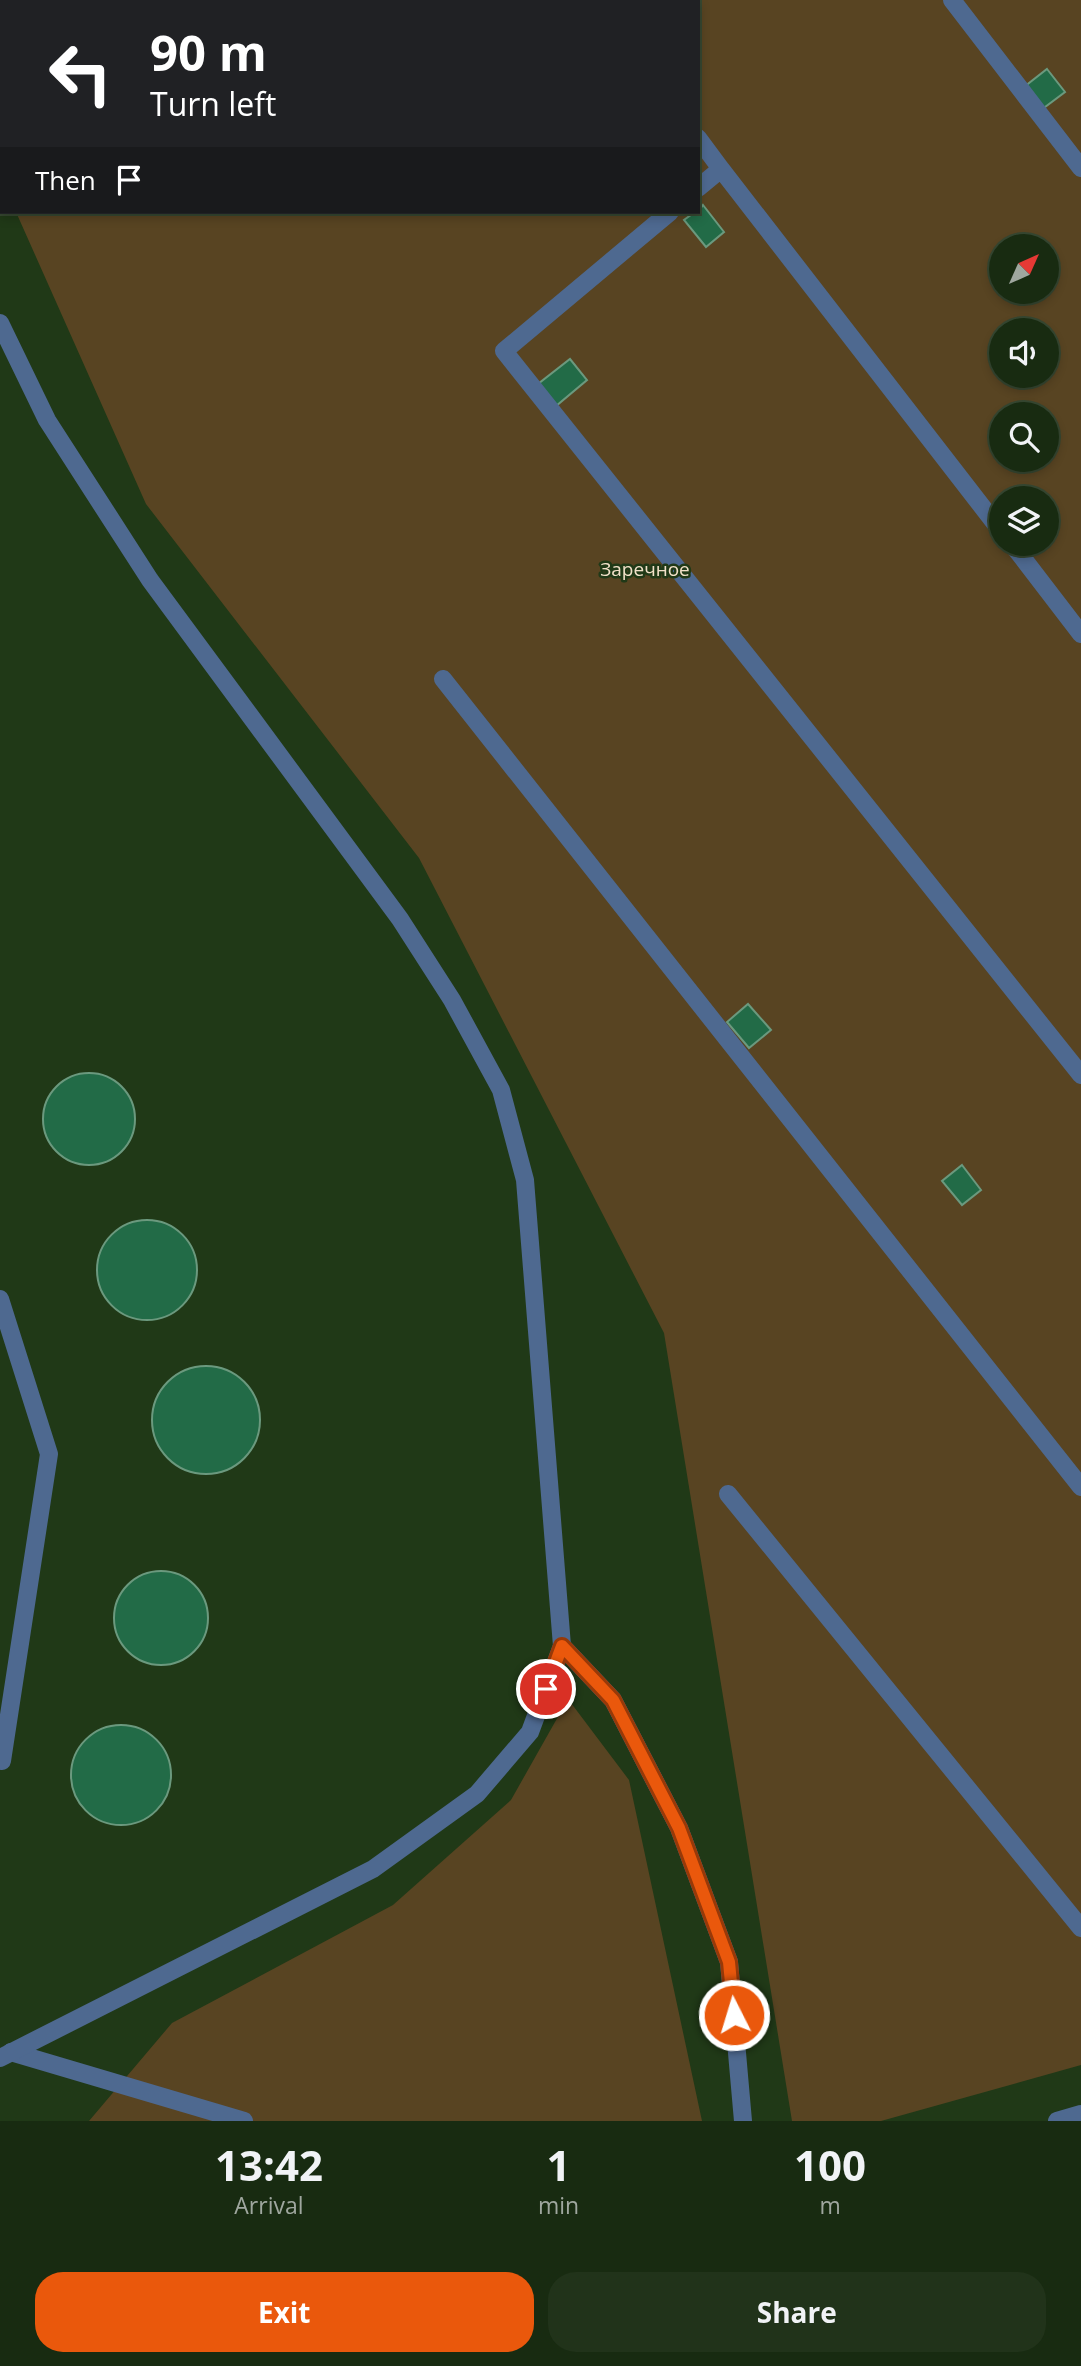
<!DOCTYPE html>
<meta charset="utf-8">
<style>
body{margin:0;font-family:"Open Sans",sans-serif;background:#21331a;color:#f1f3f6;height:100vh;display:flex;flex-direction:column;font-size:26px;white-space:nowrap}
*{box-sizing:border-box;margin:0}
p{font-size:23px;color:#9fa79f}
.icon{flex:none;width:38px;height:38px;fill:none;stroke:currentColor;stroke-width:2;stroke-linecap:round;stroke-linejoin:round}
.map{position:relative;height:2121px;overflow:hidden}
.side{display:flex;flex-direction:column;background:#182b11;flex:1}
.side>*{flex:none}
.hud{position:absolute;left:0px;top:0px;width:700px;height:214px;box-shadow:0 4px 10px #0003,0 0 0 2px #364731;background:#202124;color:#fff;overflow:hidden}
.needle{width:46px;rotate:45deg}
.controls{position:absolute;left:989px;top:234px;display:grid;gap:14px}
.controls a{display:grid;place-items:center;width:70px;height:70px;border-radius:50%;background:#182b11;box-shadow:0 4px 10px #0003,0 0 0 2px #364731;font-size:35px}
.pin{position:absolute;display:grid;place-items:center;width:60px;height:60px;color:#fff;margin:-30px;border:4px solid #fff;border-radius:50%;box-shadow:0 2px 7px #0007}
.me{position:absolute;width:77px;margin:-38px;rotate:355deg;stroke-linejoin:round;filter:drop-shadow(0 0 5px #0008)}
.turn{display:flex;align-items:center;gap:24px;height:147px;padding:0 35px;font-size:32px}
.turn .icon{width:91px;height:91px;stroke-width:2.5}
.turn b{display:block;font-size:49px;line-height:60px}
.then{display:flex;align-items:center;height:66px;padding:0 35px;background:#0003;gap:14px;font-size:26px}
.eta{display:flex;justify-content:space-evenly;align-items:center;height:119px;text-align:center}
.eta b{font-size:42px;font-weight:700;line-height:49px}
.cta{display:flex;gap:14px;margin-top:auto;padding:14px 35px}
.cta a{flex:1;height:80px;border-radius:28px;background:#ea580c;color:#fff;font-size:28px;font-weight:700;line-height:80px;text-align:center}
.cta a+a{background:#21331a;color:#f1f3f6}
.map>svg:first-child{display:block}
.green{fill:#584422;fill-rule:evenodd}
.building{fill:#226b47;stroke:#6b997e;stroke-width:2}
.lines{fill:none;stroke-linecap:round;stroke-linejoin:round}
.service{stroke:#4e6990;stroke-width:18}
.minor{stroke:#4e6990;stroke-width:18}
.route-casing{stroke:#983908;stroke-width:18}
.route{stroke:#ea580c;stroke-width:12}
.labels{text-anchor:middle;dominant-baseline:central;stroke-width:5;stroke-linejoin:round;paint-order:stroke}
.park-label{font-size:19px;fill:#f2e1c9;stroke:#203917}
</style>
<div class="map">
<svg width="1081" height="2121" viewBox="0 0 1081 2121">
<rect width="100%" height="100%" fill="#203917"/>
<!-- green -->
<path class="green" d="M0,0h1081v2065l-200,56h-89l-128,-788 -245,-475 -273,-354 -130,-292h682v-210h-696v178zM1001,247h45v45h-45zM1001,331h45v45h-45zM1001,415h45v45h-45zM1001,499h45v45h-45z
M568,1699l61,81 73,341h-613l83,-98 221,-118 118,-105z"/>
<!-- building -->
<path class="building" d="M1047,69l18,23 -24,18 -17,-23z
M703,205l21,27 -18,15 -22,-27 11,-8h3z
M570,359l17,21 -31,26 -18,-22z
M748,1004l23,26 -22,18 -22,-26z
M43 1119a46 46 0 1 1 92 0a46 46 0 1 1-92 0Z
M962,1165l19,25 -19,15 -20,-24z
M97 1270a50 50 0 1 1 100 0a50 50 0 1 1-100 0Z
M152 1420a54 54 0 1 1 108 0a54 54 0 1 1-108 0Z
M114 1618a47 47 0 1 1 94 0a47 47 0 1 1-94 0Z
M71 1775a50 50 0 1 1 100 0a50 50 0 1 1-100 0Z"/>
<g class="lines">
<!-- service -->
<path class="service" d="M952,0l129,168
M598,2l1,-2
M698,138l23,31 -23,19
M721,169l280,362
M670,212l-166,139 577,724
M1012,544l69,90
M443,679l638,808
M0,1299l49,155 -47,307
M728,1494l353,434
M562,1646l51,54 66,128 50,134 14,159
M11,2052l233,69
M1057,2121l24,-7"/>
<!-- minor -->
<path class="minor" d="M0,323l47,97 103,160 250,339 52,81 49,90 24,90 37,466 -32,86 -53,62 -104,75 -373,189"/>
</g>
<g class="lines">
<defs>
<path id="route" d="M546,1689l16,-43 51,54 66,128 50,134 5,53"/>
</defs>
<!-- route casing -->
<use href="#route" class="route-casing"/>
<!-- route -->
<use href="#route" class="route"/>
</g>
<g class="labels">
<!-- park labels -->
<g class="park-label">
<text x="645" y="569">Заречное</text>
</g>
</g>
</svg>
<div class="controls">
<a><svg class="needle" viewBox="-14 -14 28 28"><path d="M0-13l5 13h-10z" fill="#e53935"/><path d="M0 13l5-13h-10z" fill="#9fa79f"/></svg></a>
<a><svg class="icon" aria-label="sound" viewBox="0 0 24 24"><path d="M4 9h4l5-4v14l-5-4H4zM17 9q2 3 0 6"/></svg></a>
<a><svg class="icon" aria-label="search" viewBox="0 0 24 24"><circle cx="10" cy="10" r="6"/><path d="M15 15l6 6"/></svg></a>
<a><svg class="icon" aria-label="layers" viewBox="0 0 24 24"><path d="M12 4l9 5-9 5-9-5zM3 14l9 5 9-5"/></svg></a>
</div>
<div class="pin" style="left:546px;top:1689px;background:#d93025"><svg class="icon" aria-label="arrive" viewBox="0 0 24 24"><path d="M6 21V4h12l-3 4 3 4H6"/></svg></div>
<svg class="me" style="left:734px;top:2015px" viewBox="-20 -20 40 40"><circle r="17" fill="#ea580c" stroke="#fff" stroke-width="3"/><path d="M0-11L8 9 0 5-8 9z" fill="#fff"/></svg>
<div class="hud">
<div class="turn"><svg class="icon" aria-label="left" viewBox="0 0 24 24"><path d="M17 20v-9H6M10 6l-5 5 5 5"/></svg><div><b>90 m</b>Turn left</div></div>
<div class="then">Then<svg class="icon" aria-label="arrive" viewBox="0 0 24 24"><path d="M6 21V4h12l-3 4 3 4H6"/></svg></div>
</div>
</div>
<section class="side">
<div class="eta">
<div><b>13:42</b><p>Arrival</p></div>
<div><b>1</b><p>min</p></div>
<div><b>100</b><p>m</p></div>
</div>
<div class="cta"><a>Exit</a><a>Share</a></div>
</section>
